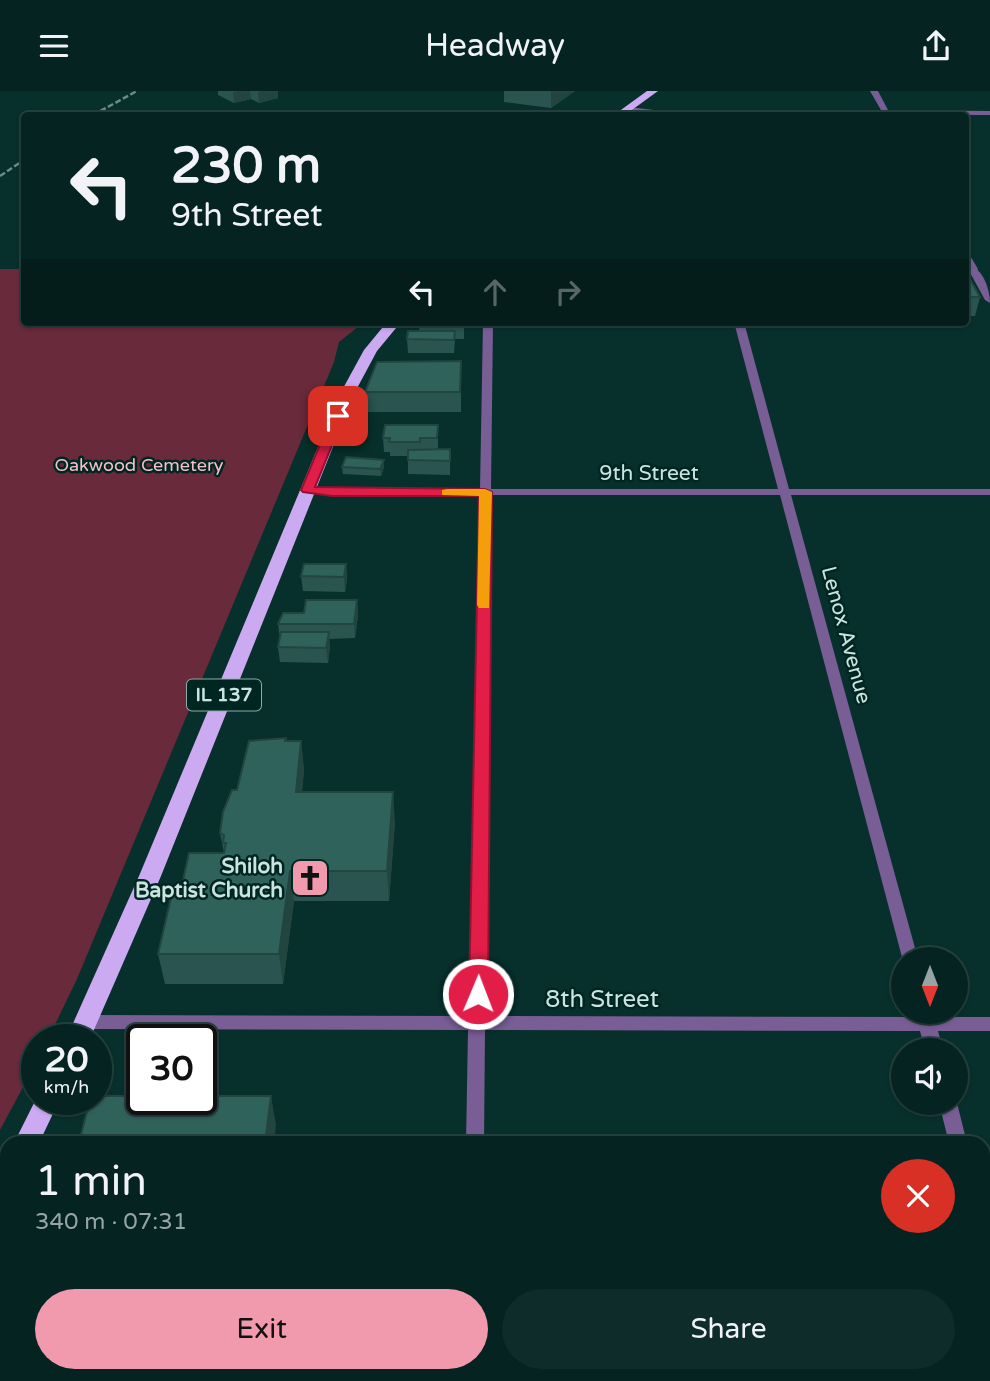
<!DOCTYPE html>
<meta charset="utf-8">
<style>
body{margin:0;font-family:"Varela Round",sans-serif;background:#0e2c2a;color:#f1f3f6;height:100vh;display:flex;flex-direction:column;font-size:26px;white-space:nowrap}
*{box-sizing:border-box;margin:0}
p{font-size:23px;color:#97a4a5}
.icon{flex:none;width:38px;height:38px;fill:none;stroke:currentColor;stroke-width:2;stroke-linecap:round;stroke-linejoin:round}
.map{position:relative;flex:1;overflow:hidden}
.details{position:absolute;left:0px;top:1045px;width:990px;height:247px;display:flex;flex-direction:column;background:#052421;border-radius:21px 21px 0 0;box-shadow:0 2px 5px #0004,0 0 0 2px #26413f}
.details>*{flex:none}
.guide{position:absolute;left:21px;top:21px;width:948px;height:214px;border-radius:7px;box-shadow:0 2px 5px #0004,0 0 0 2px #26413f;background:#052421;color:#f1f3f6;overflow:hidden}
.needle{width:46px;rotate:180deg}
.tools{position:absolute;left:891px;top:856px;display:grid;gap:14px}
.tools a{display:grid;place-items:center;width:77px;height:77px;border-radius:50%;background:#052421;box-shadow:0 2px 5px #0004,0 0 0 2px #26413f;font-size:35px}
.speed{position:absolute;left:21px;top:933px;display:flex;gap:14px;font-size:35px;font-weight:700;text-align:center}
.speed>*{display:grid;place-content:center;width:91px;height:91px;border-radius:50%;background:#052421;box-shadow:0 2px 5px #0004,0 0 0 2px #26413f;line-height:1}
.speed small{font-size:18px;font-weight:400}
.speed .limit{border:4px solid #111;border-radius:10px;background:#fff;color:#111}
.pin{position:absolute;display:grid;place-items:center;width:60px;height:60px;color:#fff;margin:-30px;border-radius:14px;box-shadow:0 4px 10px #0006}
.me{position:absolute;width:77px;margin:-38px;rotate:1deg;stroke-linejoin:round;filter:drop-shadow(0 0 5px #0008)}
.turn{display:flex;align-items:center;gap:24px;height:147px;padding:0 35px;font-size:32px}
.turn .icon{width:91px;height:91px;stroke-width:2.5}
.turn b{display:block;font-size:49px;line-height:60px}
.lanes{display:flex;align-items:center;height:66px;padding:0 35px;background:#0003;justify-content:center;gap:35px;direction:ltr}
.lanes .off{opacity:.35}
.round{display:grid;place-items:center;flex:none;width:74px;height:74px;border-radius:37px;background:#0e2c2a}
.summary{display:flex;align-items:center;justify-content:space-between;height:119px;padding:0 35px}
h1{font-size:42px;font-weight:600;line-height:52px}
.cta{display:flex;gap:14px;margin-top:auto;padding:14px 35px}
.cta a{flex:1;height:80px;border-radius:42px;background:#f29aad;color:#111;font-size:28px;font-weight:600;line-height:80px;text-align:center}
.cta a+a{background:#0e2c2a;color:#f1f3f6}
header{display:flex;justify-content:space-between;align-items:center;height:91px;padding:0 35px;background:#052421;font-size:32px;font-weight:600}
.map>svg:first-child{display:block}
.green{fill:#692a3b}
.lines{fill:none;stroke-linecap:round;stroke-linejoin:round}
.minor{fill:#785e95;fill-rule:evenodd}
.tertiary{fill:#785e95;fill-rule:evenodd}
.trunk{fill:#ccaaf2;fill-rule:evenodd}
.rail{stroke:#6a8b87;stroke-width:2.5;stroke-dasharray:6 2.5;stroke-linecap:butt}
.wall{fill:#29544f}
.shaded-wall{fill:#224540}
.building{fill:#30625c;stroke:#224540;stroke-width:2}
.route{fill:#e11d48;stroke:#92132f;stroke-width:2}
.slow{fill:#f59e0b}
.labels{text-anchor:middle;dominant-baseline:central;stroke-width:5;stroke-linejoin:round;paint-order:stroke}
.far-park-label{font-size:18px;fill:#f7bfca;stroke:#002622}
.shield{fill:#002622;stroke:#8daba7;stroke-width:2}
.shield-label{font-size:19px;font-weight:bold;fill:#cae4e0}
.street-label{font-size:21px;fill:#cae4e0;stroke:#002622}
.poi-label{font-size:21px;font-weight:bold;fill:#cae4e0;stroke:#002622;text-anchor:end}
.near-street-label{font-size:24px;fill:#cae4e0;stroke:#002622}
</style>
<header><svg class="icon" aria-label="menu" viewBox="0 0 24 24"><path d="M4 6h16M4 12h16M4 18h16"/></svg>Headway<svg class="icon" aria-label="share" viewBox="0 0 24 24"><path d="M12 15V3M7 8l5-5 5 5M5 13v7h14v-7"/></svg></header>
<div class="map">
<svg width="990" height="1290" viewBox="0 0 990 1290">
<rect width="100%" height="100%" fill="#07302c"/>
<!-- green -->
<path class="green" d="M0,178h24v53h340l-25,20 -5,20 -257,617 -29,60h-11v22l-37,69z"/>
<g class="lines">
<!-- minor -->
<path class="minor" d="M870,0h8l10,19 102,1v4l-336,-1 -30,-5 4,-2 26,3h227z
M966,162l3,1 9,15 -2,2 -8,-2z
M483,231h10l-2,167h287l-44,-167h10l45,167h201v6h-199l127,464h-15v2l-123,-466h-289l-5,521 431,1 -1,-6h17l1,6h56v14h-52l5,19h-18l-5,-19 -435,-1 -1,113h-18l2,-113 -381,-1 -6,-2 -3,-5 3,-5 6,-2 382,1 11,-521c-27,0 -165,5 -179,-5l6,-3 173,2z
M956,1009l1,3 10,40h-18l-10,-40h17z
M984,1138l6,2v41l-6,-2z
M463,1284h20v6h-20z"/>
<!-- tertiary -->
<path class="tertiary" d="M973,175c11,7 17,24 17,37l-5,-3 -17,-31z"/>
<!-- trunk -->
<path class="trunk" d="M647,0h11l-33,24h-11z
M387,231h14l-24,29 -22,41 -194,484 -71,163h-24l73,-163 202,-484 23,-42z
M37,1006v2h23l-21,44h-25z
M7,1077v34l-7,2v-34z"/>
<!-- rail -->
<path class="rail" d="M93,24l44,-24
M0,85l24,-16"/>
</g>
<!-- wall -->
<path class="wall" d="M218,0h60v3h-1l1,4 -19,5 -8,-4 -17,4 -16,-8z
M504,0h71l-24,17 -47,-6z
M966,181l14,25 -5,19h-9z
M420,231h44v17h-9l-1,14h-46l-1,-14 12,-8z
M461,270v51h-95l-1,-20z
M438,334v24h12v26l-42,-1v-18h-18v-4h-6l-1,-14z
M384,369v7l-3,9 -38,-2 -1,-7z
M346,473l1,15 -2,13 -42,-1 -2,-15z
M357,509l1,15 -3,23 -26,1 1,8 -2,16 -48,-1 -2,-15 2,-8 -2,-15 26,-11z
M286,650h15l3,29 -2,22 93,30 -6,79h-95l-11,83h-118l-7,-30 24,-69 42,-32 -4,-20 17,-43z
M80,1284h98l-22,5h-74z"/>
<!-- shaded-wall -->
<path class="shaded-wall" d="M238,0h12l1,8 -17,4 -1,-11z
M262,0h16v7l-19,5 -1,-11z
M551,0h24l-24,17z
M384,369v7l-3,9 -1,-7z
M346,473l1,15 -2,13 -1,-15z
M357,509l1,15 -3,23 -1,-14z
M329,541l1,15 -2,16 -2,-15z
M301,650l3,29 -5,52 -3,-30z
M393,701l2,30 -6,79 -2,-30z
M290,780l4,30 -11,83 -4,-30z
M271,1005l5,29 -2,18h-9z"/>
<!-- building -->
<path class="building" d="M705,23h11l1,1h-12z
M718,23h13l1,1h-13z
M966,181l14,25h-14z
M420,231h44v4h-45z
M408,240h47l-1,9 -47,-1z
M461,270l-1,31h-95l12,-30z
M385,334h53l-1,13h-17v4h-31l1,-4h-7z
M450,358v12l-42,-1v-10z
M346,366l38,3 -4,9 -38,-2z
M304,473h42l-2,13 -43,-1z
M306,509h51l-3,24h-76l5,-11h21z
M281,541h48l-3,16 -48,-1z
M286,647l-1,3h16l-5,51h97l-6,79h-97l-11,83h-121l16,-69h8l7,-32h35l2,-10h-3l1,-8 -4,-2 3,-21 9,-22h5l12,-49z
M96,1005h46v3h59v-3h70l-6,47h-186l11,-44h6z"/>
<!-- route -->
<path class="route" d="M338,322l6,3 -29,71 170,2 7,3 -4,502 -3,5 -7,2 -6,-2 -3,-5 10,-498h-147l-29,-4 -2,-2 31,-74z"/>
<!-- slow -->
<path class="slow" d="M447,398h38l7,3 -3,116h-10l-2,-3 2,-109 -37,-1v-5z"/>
<!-- icons -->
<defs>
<symbol id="church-square" viewBox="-11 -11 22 22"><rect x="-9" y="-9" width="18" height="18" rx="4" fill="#f29aad" stroke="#002622"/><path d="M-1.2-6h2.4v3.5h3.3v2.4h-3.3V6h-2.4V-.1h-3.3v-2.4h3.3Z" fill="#111"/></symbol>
</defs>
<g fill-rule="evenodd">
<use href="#church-square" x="288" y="765" width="44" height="44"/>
</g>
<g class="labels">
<!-- far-park labels -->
<g class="far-park-label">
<text x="139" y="374">Oakwood Cemetery</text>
</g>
<!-- shield labels -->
<rect class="shield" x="187" y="588.5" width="74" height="31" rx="5"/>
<g class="shield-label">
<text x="224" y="604">IL 137</text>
</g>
<!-- street labels -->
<g class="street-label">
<text x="649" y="382">9th Street</text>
<text transform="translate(846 544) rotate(75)">Lenox Avenue</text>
</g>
<!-- poi labels -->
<g class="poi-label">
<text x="283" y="775">Shiloh<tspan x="283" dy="24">Baptist Church</tspan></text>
</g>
<!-- near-street labels -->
<g class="near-street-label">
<text x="602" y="908">8th Street</text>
</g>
</g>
</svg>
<div class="tools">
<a><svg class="needle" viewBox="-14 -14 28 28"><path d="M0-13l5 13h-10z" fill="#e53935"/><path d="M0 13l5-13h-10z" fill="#97a4a5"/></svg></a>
<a><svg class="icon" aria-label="sound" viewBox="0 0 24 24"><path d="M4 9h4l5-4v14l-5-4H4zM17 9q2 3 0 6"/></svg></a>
</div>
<div class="speed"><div>20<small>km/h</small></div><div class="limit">30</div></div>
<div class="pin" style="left:338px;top:325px;background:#d93025"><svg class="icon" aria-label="arrive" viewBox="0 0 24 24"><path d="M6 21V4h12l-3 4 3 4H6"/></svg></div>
<svg class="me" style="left:478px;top:903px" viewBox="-20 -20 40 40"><circle r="17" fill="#e11d48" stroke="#fff" stroke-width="3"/><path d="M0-11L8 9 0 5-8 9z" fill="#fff"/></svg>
<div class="guide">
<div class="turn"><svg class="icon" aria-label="left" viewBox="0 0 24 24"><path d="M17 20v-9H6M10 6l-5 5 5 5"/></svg><div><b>230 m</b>9th Street</div></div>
<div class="lanes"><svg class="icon" aria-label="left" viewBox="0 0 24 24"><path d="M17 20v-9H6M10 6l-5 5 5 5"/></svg><svg class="icon off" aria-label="ahead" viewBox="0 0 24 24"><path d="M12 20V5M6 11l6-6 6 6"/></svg><svg class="icon off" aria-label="right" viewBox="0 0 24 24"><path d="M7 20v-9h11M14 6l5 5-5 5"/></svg></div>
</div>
<section class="details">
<div class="summary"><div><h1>1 min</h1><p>340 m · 07:31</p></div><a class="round" style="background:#d93025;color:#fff"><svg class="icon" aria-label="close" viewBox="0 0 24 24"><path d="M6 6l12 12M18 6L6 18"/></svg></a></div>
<div class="cta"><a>Exit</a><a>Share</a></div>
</section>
</div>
